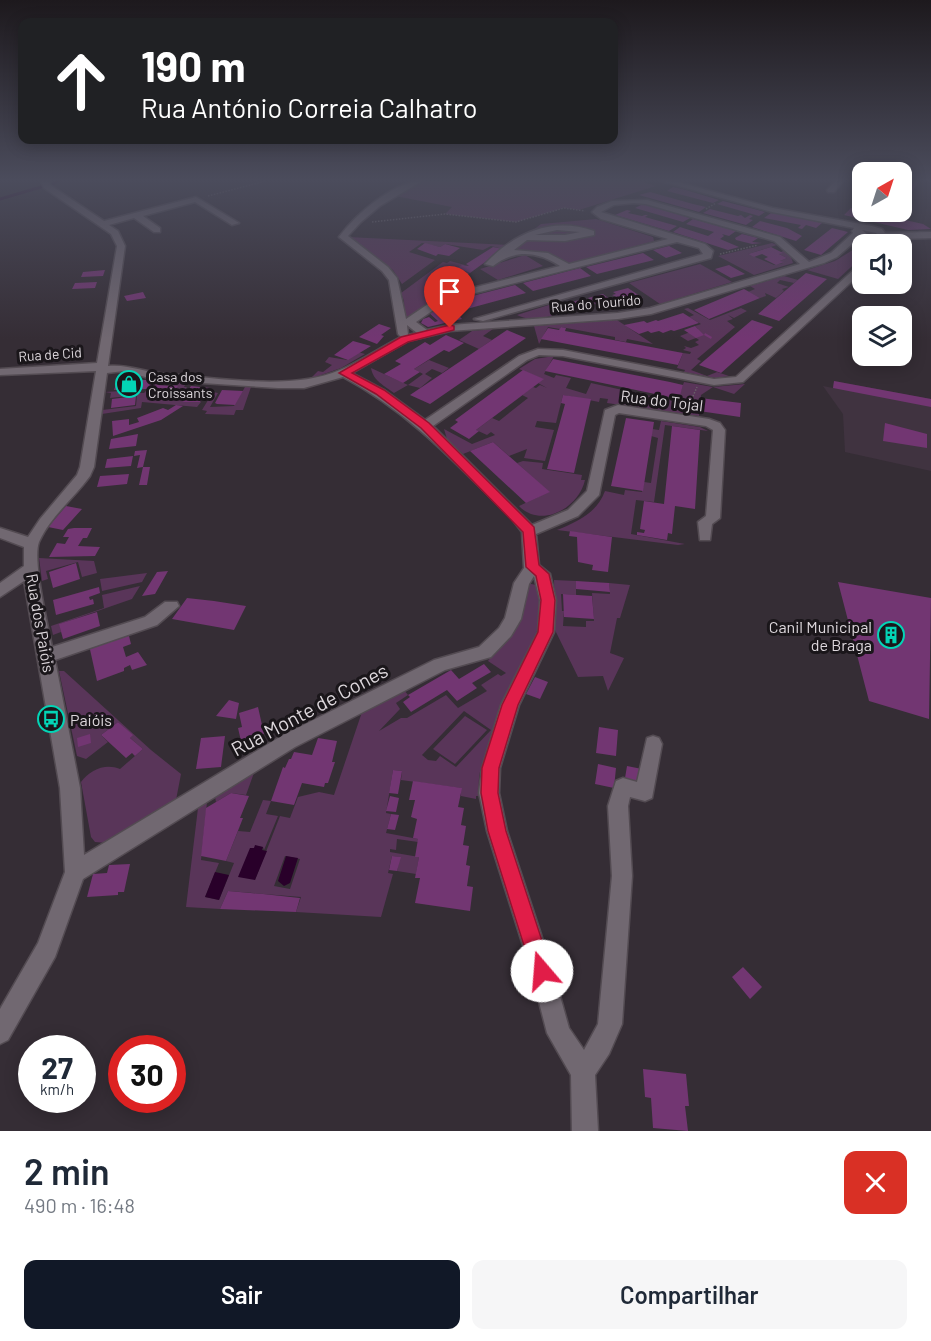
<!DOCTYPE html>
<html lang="pt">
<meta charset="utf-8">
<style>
body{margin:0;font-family:Barlow,sans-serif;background:#f6f6f7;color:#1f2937;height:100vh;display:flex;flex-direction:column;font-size:22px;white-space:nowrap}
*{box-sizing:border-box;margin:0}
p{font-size:20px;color:#747a83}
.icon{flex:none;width:33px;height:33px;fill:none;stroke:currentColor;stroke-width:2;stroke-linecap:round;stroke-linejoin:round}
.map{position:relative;height:1131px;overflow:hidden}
.side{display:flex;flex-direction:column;background:#fff;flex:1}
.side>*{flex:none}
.banner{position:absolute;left:18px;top:18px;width:600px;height:126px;border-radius:12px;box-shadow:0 3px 15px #0003;background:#202124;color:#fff;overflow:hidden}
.needle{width:39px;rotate:39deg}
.buttons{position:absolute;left:852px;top:162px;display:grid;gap:12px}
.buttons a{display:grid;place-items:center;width:60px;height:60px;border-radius:12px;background:#fff;box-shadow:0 3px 15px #0003;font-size:30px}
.speed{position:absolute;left:18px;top:1035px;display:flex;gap:12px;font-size:30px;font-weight:700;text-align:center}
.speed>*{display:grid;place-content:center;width:78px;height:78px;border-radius:50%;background:#fff;box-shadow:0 3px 15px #0003;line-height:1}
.speed small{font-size:15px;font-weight:400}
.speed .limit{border:9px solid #d22;background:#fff;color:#111}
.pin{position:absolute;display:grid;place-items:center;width:51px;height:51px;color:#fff;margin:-62px -26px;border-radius:50% 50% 50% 0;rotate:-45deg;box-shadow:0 0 6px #0007}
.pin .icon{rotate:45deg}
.me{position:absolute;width:66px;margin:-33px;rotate:342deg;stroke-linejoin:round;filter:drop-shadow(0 0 4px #0008)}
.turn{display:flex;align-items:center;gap:21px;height:126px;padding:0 24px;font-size:27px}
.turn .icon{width:78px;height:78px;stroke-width:2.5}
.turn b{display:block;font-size:42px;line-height:51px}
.round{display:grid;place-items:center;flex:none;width:63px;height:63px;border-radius:12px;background:#f6f6f7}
.head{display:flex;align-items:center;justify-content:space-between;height:102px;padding:0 24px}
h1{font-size:36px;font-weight:600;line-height:45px}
.cta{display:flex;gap:12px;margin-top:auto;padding:12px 24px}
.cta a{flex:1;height:69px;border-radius:12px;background:#111827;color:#fff;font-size:24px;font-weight:600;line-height:69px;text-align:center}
.cta a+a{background:#f6f6f7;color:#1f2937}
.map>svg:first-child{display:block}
.built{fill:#403340}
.green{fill:#593559;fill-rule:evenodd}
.water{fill:#29002a}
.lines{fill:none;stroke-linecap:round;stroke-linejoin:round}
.stream{stroke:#29002a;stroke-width:3}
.building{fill:#723672}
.minor-casing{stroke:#534b52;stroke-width:3}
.path{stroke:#686168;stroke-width:1.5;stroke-dasharray:1.5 1.5;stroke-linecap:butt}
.minor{fill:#716871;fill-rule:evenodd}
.route{fill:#e11d48;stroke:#92132f;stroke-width:1.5}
.labels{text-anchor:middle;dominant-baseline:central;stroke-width:6;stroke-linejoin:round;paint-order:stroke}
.far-street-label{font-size:14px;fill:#ddd7dc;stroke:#1a161a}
.far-poi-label{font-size:14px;fill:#ddd7dc;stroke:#1a161a;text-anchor:start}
.street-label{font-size:16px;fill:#ddd7dc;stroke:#1a161a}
.poi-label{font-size:16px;fill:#ddd7dc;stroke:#1a161a;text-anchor:end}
.near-street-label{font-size:20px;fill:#ddd7dc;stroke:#1a161a}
</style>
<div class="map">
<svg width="931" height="1131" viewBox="0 0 931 1131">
<rect width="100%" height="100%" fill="#352d35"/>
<!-- built -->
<path class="built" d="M834,381l97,18v72l-86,-19 -2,-38 -20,-28 10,2z"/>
<!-- green -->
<path class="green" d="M424,181h216l16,5 -77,24 -15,-2 -48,14 -71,-8 7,-7 -57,-11z
M596,219l57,18 1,4 -88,24c-26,-15 -34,-14 -62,-12l37,-29z
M348,237l161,8 -6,4 -12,-3 -8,4 -38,-6 -5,3 -18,-4 -13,9 26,8 -33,24 -9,-14z
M772,243l5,2 -29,9 26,11 9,-2 -3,-2 7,-3 -8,-4 5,-4 7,7 2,6 -39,12 -36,-19z
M864,243l8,1h-10v13l-24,22 -31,-9 28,-9z
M525,255l18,11 -45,14 -18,-11z
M450,261l15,4 -7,3 12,5 -64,47 9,10 -10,-2 -1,-27 -3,-8 42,-31 4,1z
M700,264l32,18 -72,22 -31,-21z
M784,276l14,4 -4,3 -14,-3 -3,3 12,4 -7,2 2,2 -8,7 -11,-5 1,3 -6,2 -12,-6 7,-3 -5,-3z
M555,303l8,7c-11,8 -34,12 -46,5z
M688,308l22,12 31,-12 6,3 -13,7 -6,-3 5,4 -6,2 8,6 -38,32 4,2 -10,9 16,6 10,-4 12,4 -13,2 -32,-6 1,-2 -8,-2 6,-15 7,1 1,-2 -8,-2 3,-2 -2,-2 7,2 8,-3 -4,-3 4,-2 -3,-2 -8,3 -8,-5 18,-7 -3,-3 6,-2 -12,-7 5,-2 -10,-6z
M617,320l36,24 -26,-5 -1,3 -11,-2v-3l-54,-10 -1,2 -12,-2 -9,17 -5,-18z
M493,329l-10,7 9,4 -13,9 -20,-9 13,-9z
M358,352l7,2 -24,14 -31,11 8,-8 5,1 9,-7 -7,-3 4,-5 18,3z
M554,356l-10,18 10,4 2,-3 15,3 -5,10 20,6 5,-11 86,19 7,-20 29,5 32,-3 -11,10 -21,-7 -12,8 -2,21 -92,-13 1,-4 -8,-1 -1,4 -36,-7 -7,28 -19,-2 -2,6 19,3 -9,31 -21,-3 3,-9 -18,7 -16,-14 -30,12 -16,-15 -3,-10 28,15 23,-9 -4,-3 -4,3 -11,-5 16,-12 7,3 29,-23 -6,-3 11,-8 3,1 4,-3 7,3 -9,-5 5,-4 -24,-10 16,-10z
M429,360l20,8 -7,5 -10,-4 -7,5 7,4 -12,10 -12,-3 -14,8c-9,-7 -21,-12 -23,-25l37,17 15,-11 -9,-5z
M156,380h6l-15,20c17,1 21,0 30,-13l-5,-1 3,-5 11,2 -2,4h3l-8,13 22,2 -4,5 -55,-5 -1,6 -39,6v-4l34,-4 1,-11 -27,3 1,-5 -6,-1 33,-2 -1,3h7z
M245,387h6l-8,23h-7l-2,5 -29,-1 2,-3 -5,-1 11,-18 5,1 -8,14 24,-1z
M661,421l39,6 8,4 -43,-6 -11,77 -18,-2 -5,34 54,10 -7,1 -121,-15c20,-8 40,-17 48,-39l19,4 1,-5 17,2 2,-10 7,1 7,-45 -7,-2 1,-7 7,1z
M523,461l20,2 -1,6 40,6 -1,5h4c-6,28 -44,49 -66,26l30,-14 -32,-29z
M39,558l55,3 3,12 -15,4 -4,-15 -32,9 2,8 -6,2z
M147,573l-5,9 -40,9 -2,-12z
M554,580l22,1v14l-15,-1 1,17h2l-1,15 23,1v-6h8l-2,-28 18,1 -1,-11 21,2 -10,33h-3l-7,35 14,5 -16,33 -5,-15 -25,1 -23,-47z
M527,583l9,2c17,43 -18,80 -34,119 -4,10 -4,21 -7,31 -9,24 -20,34 -15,61h-4v3l-15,-3v-8l-60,-8 1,-9 -9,-1 -7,43 5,1 -5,19 32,6v3l-21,-3 -1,11 -6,-1v3l29,5 -3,17 -19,-3 3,-14 -8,-1 -4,17 5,1 -12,43 -85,-5 5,-15 -73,-6 -8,18 -34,-2 12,-99 9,-6 -6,58 18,3 -14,34 14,3 15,-37 -8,-2 12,-30 12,1 13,-32 8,1 -5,13 12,2 -14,34 -1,-3 -8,-1v34l25,-64 10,2 8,-21 21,-5 15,3 28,-83 42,-22 4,5 -12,8 4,6 -21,22 22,-13h6l39,-23 12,13 29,-17 -6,-6 17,-11 3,2 5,-3 -18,-12 30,-40 7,-14zM464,711l27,19 -35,37 -16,-11 -4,5 -8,-1 -6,-5zM285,856l15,3 -10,30 -16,-3z
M140,586l-8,13 -72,25 1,8 -8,3 -2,-9 53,-18 -2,-13z
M59,671h5l87,79 30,24 -5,26 -69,43 -12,-1 -4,-5 -10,-55c9,-12 24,-19 39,-13l23,-20 -13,-11 2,-3 -14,-13 -17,13 7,7 -22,17 -9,-3z
M465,716l22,14 -32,34 -22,-15z
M255,770l-9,25 -15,-2 -15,9 -1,-5z"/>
<!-- water -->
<path class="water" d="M255,845l8,2 -1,3 5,1 -12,29 -17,-3 12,-29h4z
M286,856l12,2 -8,25 -6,3 -6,-5z
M215,872l14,3 -10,25 -14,-3z"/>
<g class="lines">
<!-- stream -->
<path class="stream" d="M53,184l5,-3
M0,199l41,-12"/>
</g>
<!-- building -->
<path class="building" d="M902,181h17l-8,12 -9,-2z
M673,187l13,3 33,10 -6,3 -46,-12z
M650,192l43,12 13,3 -7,5 -60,-17z
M723,201l35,9 7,2 -6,4 -42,-12z
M643,204l3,1 44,13 -7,4 -48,-14z
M851,208l72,16 8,5 -23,1 -64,-15z
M710,209l28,7 3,-1 4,3 5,-3 3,1 -4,3 4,1 -7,5 -43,-12z
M627,210l4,1 -3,2 14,3 3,-1h3l-3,2 32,9 -8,5 -54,-16z
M771,213l21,3 30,7 -6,5 -10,-3 -4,4 -4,-1 3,-3 -37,-7z
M693,219l43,12 -7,5 -7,-2 2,2 -4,3 19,8 -11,3 -55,-18 7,-5 28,9 6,-4 -28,-8z
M760,221l27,7 15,8 -6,5 -44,-14z
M832,228l16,4 -27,23 -17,-5z
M742,234l16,4 -6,4 10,1 -10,1 -16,-4 -1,-2z
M425,243l15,4 5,-3 15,4 -11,8 -11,-2 -2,2 -19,-7z
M669,246l13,7 -16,5 -13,-8z
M493,247l10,2 -33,24 -13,-5 5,-3 7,1 -3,-2z
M771,247l12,6 -4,1 8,4 -7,3 4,1 -8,3 -12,-6 4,-2 -6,-3 -8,3 -6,-3z
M643,253l11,7 -57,14 -11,-7z
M729,265l16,9 -14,4 -16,-9z
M580,268l11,8 -58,15 -10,-8z
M105,270l-2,6 -22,1 2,-5z
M806,273l21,6 -48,42 -21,-7z
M97,282l-2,6 -23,1 3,-6z
M515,285l11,8 -63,17 -10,-9z
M628,288l15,10 -16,4 -15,-7 4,-1 -3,-2z
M744,289l16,9 -51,21 -15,-9z
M143,292l3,6 -19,3 -3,-5z
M603,294l13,10 -16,4 -12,-10z
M579,300l10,7 -17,5 -11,-7z
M450,305l12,14 -34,8 -7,-4 2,-4 6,-2 6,5 3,-1 -11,-10z
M683,313l16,10 -25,8 -3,-1 -8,3 -4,-2 -8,2 -3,-2 -9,3 -15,-9 20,-4 3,2 9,-3 2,1z
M752,320l21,7 -52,46 -22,-8z
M379,324l12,4 -10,7 3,1 -7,8 -18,-7z
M695,326l9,9 1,-2 7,4 -1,2 -7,-4 -8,3 -12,-8z
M561,327l5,1 -1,3 118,22 -5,12 -137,-26 7,-11 11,2z
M507,330l19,8 -96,66 -20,-9z
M446,335l18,8 -15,9 -5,-2 -30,19 6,3 -17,11 -19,-9 17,-10 -6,-3 30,-19 5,3z
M353,341l18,5 -23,14 -14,-5z
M553,359l117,23 13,3 -4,14 -134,-28z
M523,370l21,9 -68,51 3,1 -10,8 -19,-11 8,-6 -3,-2z
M142,380h14l-9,9 -33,1 3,-9z
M834,381l97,18v8l-98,-19z
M157,385l15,1h6l-9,13 -21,-2z
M191,386l19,2 -10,14h-18l2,-1 -3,-1z
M222,390l21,1 -8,14 -18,-1 -2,-1z
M563,395l28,4 -17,74 -27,-4 18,-65 -4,-1z
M136,396l-1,9 -24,3 1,-9z
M700,398l41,5 -1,14 -41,-6z
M176,405l7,1 -22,14 -48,16 -1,-15 17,-2v6l10,-3 -2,-4 26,-10 5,2z
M626,418l28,4 -11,69 -32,-5z
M885,423l42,11v14l-44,-7z
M672,426l28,4 -5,79 -20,-3 -3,28 -4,-1 -1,7 -30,-5v-3l7,1 1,-3 -5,-1 4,-28 20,3z
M138,434l-2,12 -27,3 2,-10z
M493,442l24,21 33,29 -24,11 -56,-52z
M147,450l-4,17 -6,1 3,-13 -6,1 1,-5z
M133,456l-2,10 -26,2 2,-9z
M143,467h7l-3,18h-8z
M129,474l-2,10 -30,3 3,-11z
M66,506l16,3 -19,21 -15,-3z
M74,528h18l-5,10h-4l-5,8 22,1 -5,9 -46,1 8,-14 8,1 4,-7h-6l5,-8z
M570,531l42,6 -4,35 -16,-2 1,-5 -15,-3 -1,-25 -8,-1z
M76,563l4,16 -27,9 -4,-16z
M168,571l-13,23 -13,2 15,-24z
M576,581l33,2 1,9 -34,-3z
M838,582l93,16 -2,121 -60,-18z
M99,587l1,6 -11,4 1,3 3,-1 1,5 -38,11 -3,-15z
M563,594l29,2 2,23 -30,-2z
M187,598l27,3 32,5 -12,24 -62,-11z
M97,612l3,14 -37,13 -4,-15z
M128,632l3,12 -8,3 3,10 12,-5 9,13 -15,5 -2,-5 -6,3v3l-27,10 -8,-36z
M484,664l7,8 -19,11 5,5 -20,13 -10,-11 -36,22 -8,-10 7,-5 -2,-2 43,-25 8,9z
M535,677l13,5 -8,17 -14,-5z
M229,700l10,3 -3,16 -20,-3z
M258,707l6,27 -23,7 -3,-13 4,-1 -3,-14z
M118,722l15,13 -3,3 13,11 -8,7 -3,-3 -6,5 -25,-23z
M599,727l19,3 -2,26 -20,-3z
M90,734l1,9 -13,4 -1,-9z
M225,736l-4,31 -25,2 5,-31z
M318,738l19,3 -5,21h3l-7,21h-3l-1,4 -22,-4 -8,22 -23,-4 12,-34 2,1 4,-9h2l3,-7 18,3z
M598,764l18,4 -2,20 -19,-4z
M627,766l15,3 -2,13 -15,-4z
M393,770l9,1 -4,23 -9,-1z
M413,781l49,7 -4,19 6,1 -3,17 5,1 -3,19 6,1 -3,19 4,1 -3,20 6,1 -3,24 -55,-8 5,-25h-5l4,-21h-4l3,-18 -5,-1 4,-19 -6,-2 4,-17h-6z
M231,793l18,3 -9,22h3l-17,43 -25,-5 5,-48z
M390,796l9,2 -3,14 -10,-1z
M391,814l8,1 -4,15 -8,-1z
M392,856l9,1 -4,14 -8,-1z
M130,864l-6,28h-6v3l-31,2 6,-23 14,-1 2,-8z
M228,891l35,3 37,4 -4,14 -76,-3z
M743,967l19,20 -12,12 -18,-22z
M643,1069l43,5 3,32h-4l3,25 -35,-3 -2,-30 -6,-1z"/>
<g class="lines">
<defs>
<path id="minor" d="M41,181h8l1,4 54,36 92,-24 43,26 -7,2 -37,-23 -52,14 17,12v4h-6l-20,-14 -25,7 9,6 7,15 -17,120c21,-2 38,7 59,8 52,4 125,17 173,-4 21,-9 41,-23 61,-33l-3,-3 -9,-54 -7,-9 -43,-34c16,-22 55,-56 83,-56l-42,25 -19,16 -13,14 40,31 9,11 9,41 34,-23 120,-30c-23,-15 -45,-17 -67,0l-8,-2c29,-31 67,-48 109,-33v4l-29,6 -38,-1 -13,10 34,3 21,11 99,-25 -67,-20 -9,-7 5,-5 15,-6 35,-1 133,37 29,25 22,-9 22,-20 -1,-2 2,-3 -82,-16 -111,-31h13l99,27 99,18 10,3 3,4 46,-1v6l-59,2 -13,-2 -22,19 -13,6 -173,51 -33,5 -168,12 -42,10 -56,32 32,17 41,30 94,-64 19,-7 25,1 151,29 22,-2 123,-112 3,-1v8l-119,110 -29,3 -151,-29 -24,-1 -12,5 -94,66 99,99 36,-15 19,-19 18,-81 13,-5 91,14 11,4 5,7 -5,88 -8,6 -2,16h-10l-2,-18 8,-6 7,-86 -7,-4 -87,-13 -4,2 -16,80 -21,21 -42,18 3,31 11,9 6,26 -2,32 -35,73 -19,63 -1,25 8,38 46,140 16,57 15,22 14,-26 14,-148 -4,-70 8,-25 7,-3 14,4 10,-44 6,-2 6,2 3,6 -10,54 -7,3 -15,-4 -2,9 4,70 -10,148 -13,30 -14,21 3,56h-26l-1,-56 -24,-42 -16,-62 -44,-140 -8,-38 3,-25 19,-63 37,-73 2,-32 -6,-24 -5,8 -8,35 -10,17 -20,21 -46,13 -150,77 -212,132 -28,78 -47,83 -8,4v-35l38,-66 27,-71 -5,-84 -36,-207 -24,16v-14l24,-17v-19l-24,-9v-10l28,9 12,-18 37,-44 3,-8 16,-96 -96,4v-6l97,-6 20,-117 -6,-12 -67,-46zM634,203l12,1 128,37 26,23 -150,44 -32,5 -168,12 -23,5 -11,-8 32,-22 229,-58 22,6 4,6 -229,65 9,2 228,-63 2,-7 -8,-7 -104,-32 13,-7zM557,230l23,2 -15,3h-30zM862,230l14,3 1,1 -9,1zM407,325l10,8 -9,2zM124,371l32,9 122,8h26l39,-11c69,37 114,88 169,142l10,13 2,36 -10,15 -9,35 -6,10 -20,19 -45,13 -151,75 -199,120 -4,-67 -25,-128 102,-35 22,-19 -2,-4h-12l-20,15 -93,30c-4,-21 -20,-87 -13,-105 11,-25 35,-44 51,-66l4,-9 13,-94z
M835,181h8l-9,11h-6l-1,-2z"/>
</defs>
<!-- minor casing -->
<use href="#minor" class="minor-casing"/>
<!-- path -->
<path class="path" d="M208,196l58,-15
M706,209l10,-6
M372,222l73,-8 71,8 48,-14 21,3
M720,254l38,-9
M687,410l10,-23"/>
<!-- minor -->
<use href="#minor" class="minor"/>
</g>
<!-- sky -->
<linearGradient id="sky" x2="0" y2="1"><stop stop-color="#1d191d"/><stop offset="0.53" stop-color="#4b4c5c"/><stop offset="1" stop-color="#4b4c5c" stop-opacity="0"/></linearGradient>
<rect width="931" height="339" fill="url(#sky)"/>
<!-- route -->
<path class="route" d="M450,325l4,1v4l-46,12 -56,31 32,17 45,33 105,104 5,38 10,9 6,26 -2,32 -35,73 -19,63 -1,25 8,38 46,140 -3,7 -7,3 -7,-3 -3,-7 -44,-140 -7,-38 1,-25 20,-63 36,-73 3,-32 -5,-24 -10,-9 -3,-35 -102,-104 -45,-34 -37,-21 62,-36z"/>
<!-- icons -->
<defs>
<symbol id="shop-ring" viewBox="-11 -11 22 22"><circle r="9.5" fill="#1a161a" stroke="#03d5b6" stroke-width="1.5"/><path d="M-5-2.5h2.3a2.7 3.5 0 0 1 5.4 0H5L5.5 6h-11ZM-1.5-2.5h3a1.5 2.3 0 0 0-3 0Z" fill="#03d5b6"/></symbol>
<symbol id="building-ring" viewBox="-11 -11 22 22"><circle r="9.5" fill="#1a161a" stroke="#03d5b6" stroke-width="1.5"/><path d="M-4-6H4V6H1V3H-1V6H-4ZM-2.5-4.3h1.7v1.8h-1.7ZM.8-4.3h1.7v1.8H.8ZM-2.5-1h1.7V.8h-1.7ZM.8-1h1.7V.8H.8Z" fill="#03d5b6"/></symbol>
<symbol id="bus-ring" viewBox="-11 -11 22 22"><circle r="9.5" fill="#1a161a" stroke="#03d5b6" stroke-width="1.5"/><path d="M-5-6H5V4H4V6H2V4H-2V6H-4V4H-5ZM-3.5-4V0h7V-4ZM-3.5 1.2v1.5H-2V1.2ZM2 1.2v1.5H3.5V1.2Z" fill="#03d5b6"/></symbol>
</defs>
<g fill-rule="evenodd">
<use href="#shop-ring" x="114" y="369" width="30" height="30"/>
<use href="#building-ring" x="876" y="620" width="30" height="30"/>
<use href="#bus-ring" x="36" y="704" width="30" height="30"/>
</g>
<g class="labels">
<!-- far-street labels -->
<g class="far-street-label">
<text transform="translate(596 303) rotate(-5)">Rua do Tourido</text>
<text transform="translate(50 354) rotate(-4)">Rua de Cid</text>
</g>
<!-- far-poi labels -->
<g class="far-poi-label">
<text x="148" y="376">Casa dos<tspan x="148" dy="16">Croissants</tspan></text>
</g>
<!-- street labels -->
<g class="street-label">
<text transform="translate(662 400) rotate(7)">Rua do Tojal</text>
<text transform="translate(41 623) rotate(80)">Rua dos Paióis</text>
</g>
<!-- poi labels -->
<g class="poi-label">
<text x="872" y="626">Canil Municipal<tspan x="872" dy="18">de Braga</tspan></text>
<text x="70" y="719" text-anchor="start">Paióis</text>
</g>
<!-- near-street labels -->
<g class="near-street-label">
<text transform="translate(309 709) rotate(-28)">Rua Monte de Cones</text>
</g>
</g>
</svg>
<div class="buttons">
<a><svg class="needle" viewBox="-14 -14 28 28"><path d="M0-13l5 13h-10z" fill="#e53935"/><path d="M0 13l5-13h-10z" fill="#747a83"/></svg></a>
<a><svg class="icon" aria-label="sound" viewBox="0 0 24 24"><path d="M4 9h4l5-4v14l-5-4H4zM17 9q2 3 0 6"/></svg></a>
<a><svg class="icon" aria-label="layers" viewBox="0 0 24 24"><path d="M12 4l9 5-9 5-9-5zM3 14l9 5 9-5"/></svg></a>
</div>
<div class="speed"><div>27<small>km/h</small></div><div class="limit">30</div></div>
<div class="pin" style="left:450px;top:328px;background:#d93025"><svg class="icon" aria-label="arrive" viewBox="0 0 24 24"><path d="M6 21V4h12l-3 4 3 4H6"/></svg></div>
<svg class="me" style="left:542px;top:971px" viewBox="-20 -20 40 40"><circle r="19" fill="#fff"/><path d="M0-13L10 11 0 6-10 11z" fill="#e11d48"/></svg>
<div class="banner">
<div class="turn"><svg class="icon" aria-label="ahead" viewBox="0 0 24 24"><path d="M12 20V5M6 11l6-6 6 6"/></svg><div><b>190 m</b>Rua António Correia Calhatro</div></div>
</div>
</div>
<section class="side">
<div class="head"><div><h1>2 min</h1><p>490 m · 16:48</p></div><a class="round" style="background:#d93025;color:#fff"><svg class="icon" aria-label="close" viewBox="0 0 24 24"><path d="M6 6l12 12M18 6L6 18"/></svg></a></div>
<div class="cta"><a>Sair</a><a>Compartilhar</a></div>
</section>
